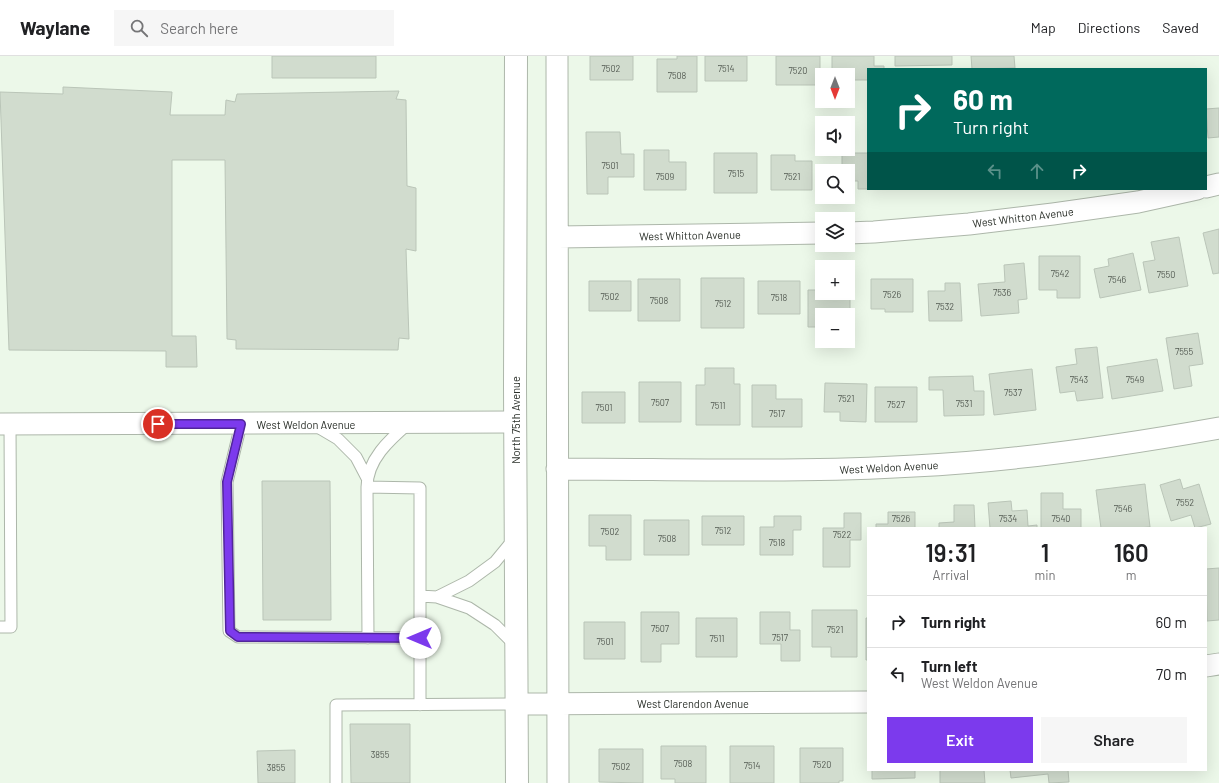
<!DOCTYPE html>
<meta charset="utf-8">
<style>
body{margin:0;font-family:Barlow,sans-serif;background:#f6f6f6;color:#202124;height:100vh;display:flex;flex-direction:column;font-size:15px;white-space:nowrap}
*{box-sizing:border-box;margin:0}
p{font-size:13px;color:#757577}
.icon{flex:none;width:22px;height:22px;fill:none;stroke:currentColor;stroke-width:2;stroke-linecap:round;stroke-linejoin:round}
.map{position:relative;flex:1;overflow:hidden}
.panel{position:absolute;left:867px;top:471px;width:340px;height:244px;display:flex;flex-direction:column;background:#fff;border-radius:0px;box-shadow:0 4px 16px #0002}
.panel>*{flex:none}
.banner{position:absolute;left:867px;top:12px;width:340px;height:122px;border-radius:0px;box-shadow:0 4px 16px #0002;background:#00695c;color:#fff;overflow:hidden}
.needle{width:26px;rotate:180deg}
.controls{position:absolute;left:815px;top:12px;display:grid;gap:8px}
.controls a{display:grid;place-items:center;width:40px;height:40px;border-radius:0px;background:#fff;box-shadow:0 4px 16px #0002;font-size:20px}
.pin{position:absolute;display:grid;place-items:center;width:34px;height:34px;color:#fff;margin:-17px;border:2px solid #fff;border-radius:50%;box-shadow:0 1px 4px #0007}
.me{position:absolute;width:44px;margin:-22px;rotate:270deg;stroke-linejoin:round;filter:drop-shadow(0 0 3px #0008)}
.turn{display:flex;align-items:center;gap:14px;height:84px;padding:0 20px;font-size:18px}
.turn .icon{width:52px;height:52px;stroke-width:2.5}
.turn b{display:block;font-size:28px;line-height:34px}
.lanes{display:flex;align-items:center;height:38px;padding:0 20px;background:#0003;justify-content:center;gap:20px;direction:ltr}
.lanes .off{opacity:.35}
.eta{display:flex;justify-content:space-evenly;align-items:center;height:68px;text-align:center}
.eta b{font-size:24px;font-weight:600;line-height:28px}
.button{display:flex;gap:8px;margin-top:auto;padding:8px 20px}
.button a{flex:1;height:46px;border-radius:0px;background:#7c3aed;color:#fff;font-size:16px;font-weight:600;line-height:46px;text-align:center}
.button a+a{background:#f6f6f6;color:#202124}
ul{padding:0;list-style:none}
li{display:flex;align-items:center;gap:12px;height:52px;padding:0 20px;border-top:1px solid #e0e0e0}
li div{flex:1}
li b{display:block;font-size:15px}
li em{font-style:normal}
header{display:flex;align-items:center;gap:24px;box-sizing:border-box;height:56px;padding:0 20px;background:#fff;border-bottom:1px solid #e0e0e0}
header strong{font-size:19px}
nav{display:flex;gap:22px;margin-inline-start:auto;font-size:14px}
.search{width:280px;height:36px;background:#f6f6f6;display:flex;align-items:center;gap:10px;box-sizing:border-box;padding:0 14px;border-radius:0px;color:#757577;font-size:15px}
.map>svg:first-child{display:block}
.building{fill:#d1dcce;stroke:#bac5b8}
.lines{fill:none;stroke-linecap:round;stroke-linejoin:round}
.service-casing{stroke:#adb7aa;stroke-width:13}
.minor-casing{stroke:#adb7aa;stroke-width:23}
.secondary-casing{stroke:#adb7aa;stroke-width:24}
.service{stroke:#fff;stroke-width:11}
.minor{stroke:#fff;stroke-width:21}
.secondary{stroke:#fff;stroke-width:22}
.route-casing{stroke:#51269a;stroke-width:10}
.route{stroke:#7c3aed;stroke-width:7}
.labels{text-anchor:middle;dominant-baseline:central;stroke-width:3;stroke-linejoin:round;paint-order:stroke}
.number-label{font-size:9px;fill:#545b53}
.street-label{font-size:11px;fill:#2b302a;stroke:#fff}
</style>
<header>
<strong>Waylane</strong>
<div class="search"><svg class="icon" aria-label="search" viewBox="0 0 24 24"><circle cx="10" cy="10" r="6"/><path d="M15 15l6 6"/></svg>Search here</div>
<nav><a>Map</a><a>Directions</a><a>Saved</a></nav>
</header>
<div class="map">
<svg width="1219" height="727" viewBox="0 0 1219 727">
<rect width="100%" height="100%" fill="#ecf8e9"/>
<!-- building -->
<path class="building" d="M272,0h104v22h-104z
M590,0h43v24h-43z
M677,0h20v36h-40v-33h20z
M705,0h42v25h-42z
M776,0h44v29h-44z
M832,0h42v10h10v3h-16v11h-20v-5h-16z
M895,0h57v9l-57,1z
M971,0h43l1,12 -43,1z
M63,31l109,5 -2,23h55l1,-15 9,2 2,-8 162,-3 -3,8 10,1 1,86 9,2v63l-10,-2 3,90 -10,-1 -1,12 -162,-1v-9l-9,-1 -2,-179h-53v176h24l1,31h-31v-16l-157,-1 -9,-258 63,2z
M1219,52v29l-11,1 -2,-29z
M586,76h34l1,22h13v23h-26v17h-21z
M644,94h25v12h17v28h-42z
M714,97h43v40h-43z
M842,97h26v36h17h-27v-8h-10v-10h-6z
M771,99h24v6h17v29h-41z
M1219,173v44l-6,1 -10,-41z
M1179,181l9,49 -39,7 -6,-31 12,-2 -4,-18z
M1133,197l8,37 -41,8 -6,-29 15,-3 -1,-7z
M1039,200h41v42h-23v-8h-18z
M1024,207l3,36 -9,1 1,13 -38,3 -3,-32 27,-2 -1,-17z
M701,222h43v50h-43z
M638,223h42v42h-42z
M871,223h42v33h-28v-3h-14z
M589,225h42v30h-42z
M758,225h42v33h-42z
M945,227h15l2,38h-33l-1,-30h17z
M808,234h14v3h13v4h15v30h-2v-12h-26v12h-14z
M1198,277l5,31 -14,2 3,20 -18,3 -8,-51z
M1097,291l6,51 -26,3 -2,-10 -15,2 -4,-26 21,-3 -2,-15z
M1157,303l6,32 -51,8 -5,-32z
M705,312h29v16h6v41h-44v-40h9z
M1032,313l4,41 -42,5 -5,-41z
M973,320l1,15h10v24l-40,1 -1,-26h-14v-13z
M639,326h42v40h-42z
M825,327l42,1 -1,38 -26,-1v-9h-16z
M752,329h24v14h26v28h-50z
M875,331h42v35h-42z
M582,336h43v31h-43z
M1180,423l3,10 16,-5 12,40 -16,4 -4,-13 -20,6 -11,-36z
M262,425h68l1,139h-68z
M1145,428l5,43 -12,1h-37l-5,-38z
M1041,437h22v16h18v19h-40z
M1011,445l1,10 15,-1 1,16 9,-1v3h-47l-2,-25z
M954,449h20l1,23h-36v-5l15,-1z
M888,456h27v16h-39v-4h12z
M844,457h17v27h-11v27h-27v-39h21z
M589,459h42v45h-25v-14h-17z
M702,460h42v29h-42z
M774,460h27v14h-8v25h-33v-28h14z
M644,464h45v35h-45z
M1219,512v52l-12,1 -1,-52z
M812,554h45v47h-26v-10h-19z
M641,556h38v32h-18v18h-20z
M760,556h30v18h10v31h-19v-17h-21z
M696,562h41v39h-41z
M866,562h2v42h-2z
M584,566h41v37h-41z
M350,668h60v59h-59z
M661,690h45v37h-31v-4h-14z
M730,690h44v37h-44z
M800,692h43v33h-4v2h-39z
M599,693h44v34l-44,-1z
M295,694v33h-37l-1,-32z
M872,714h43v8l-43,1z
M940,714h44l1,13h-45z
M1010,714h58l1,12 -20,1 -1,-9 -37,4z"/>
<g class="lines">
<defs>
<path id="service" d="M241,368l-14,58 2,149 9,6 182,1v-150l-53,-1 1,151
M316,370l22,13 18,18 11,21
M367,431c0,-27 22,-47 42,-64
M420,540l17,1 32,11 26,17 20,20
M437,541l32,-16 26,-19 19,-23
M0,571h11l-1,-203
M420,582v67
M336,727v-78l181,-1"/>
<path id="minor" d="M557,0l1,727
M1206,131l13,-3
M848,177l26,-1 95,-8 84,-10 85,-12 59,-13
M558,181l264,-4
M0,368l515,-2
M557,413c119,0 239,4 357,-3 103,-5 204,-20 305,-38
M1206,610l13,-2
M517,648l351,-2"/>
<path id="secondary" d="M516,0l-1,330 2,397"/>
</defs>
<!-- service casing -->
<use href="#service" class="service-casing"/>
<!-- minor casing -->
<use href="#minor" class="minor-casing"/>
<!-- secondary casing -->
<use href="#secondary" class="secondary-casing"/>
<!-- service -->
<use href="#service" class="service"/>
<!-- minor -->
<use href="#minor" class="minor"/>
<!-- secondary -->
<use href="#secondary" class="secondary"/>
</g>
<g class="lines">
<defs>
<path id="route" d="M158,368h83l-14,58 3,149 8,6 182,1"/>
</defs>
<!-- route casing -->
<use href="#route" class="route-casing"/>
<!-- route -->
<use href="#route" class="route"/>
</g>
<g class="labels">
<!-- number labels -->
<g class="number-label">
<text x="611" y="12">7502</text>
<text x="726" y="12">7514</text>
<text x="798" y="14">7520</text>
<text x="677" y="19">7508</text>
<text x="610" y="109">7501</text>
<text x="736" y="117">7515</text>
<text x="665" y="120">7509</text>
<text x="792" y="120">7521</text>
<text x="1060" y="217">7542</text>
<text x="1166" y="218">7550</text>
<text x="1117" y="223">7546</text>
<text x="1002" y="236">7536</text>
<text x="892" y="238">7526</text>
<text x="610" y="240">7502</text>
<text x="779" y="241">7518</text>
<text x="659" y="244">7508</text>
<text x="723" y="247">7512</text>
<text x="945" y="250">7532</text>
<text x="1184" y="295">7555</text>
<text x="1079" y="323">7543</text>
<text x="1135" y="323">7549</text>
<text x="1013" y="336">7537</text>
<text x="846" y="342">7521</text>
<text x="660" y="346">7507</text>
<text x="964" y="347">7531</text>
<text x="896" y="348">7527</text>
<text x="718" y="349">7511</text>
<text x="604" y="351">7501</text>
<text x="777" y="357">7517</text>
<text x="1185" y="446">7552</text>
<text x="1123" y="452">7546</text>
<text x="901" y="462">7526</text>
<text x="1008" y="462">7534</text>
<text x="1061" y="462">7540</text>
<text x="723" y="474">7512</text>
<text x="610" y="475">7502</text>
<text x="842" y="478">7522</text>
<text x="667" y="482">7508</text>
<text x="777" y="486">7518</text>
<text x="660" y="572">7507</text>
<text x="835" y="573">7521</text>
<text x="780" y="581">7517</text>
<text x="717" y="582">7511</text>
<text x="605" y="585">7501</text>
<text x="380" y="698">3855</text>
<text x="683" y="707">7508</text>
<text x="822" y="708">7520</text>
<text x="752" y="709">7514</text>
<text x="621" y="710">7502</text>
<text x="276" y="711">3855</text>
</g>
<!-- street labels -->
<g class="street-label">
<text transform="translate(1023 161) rotate(-7)">West Whitton Avenue</text>
<text transform="translate(690 179) rotate(-1)">West Whitton Avenue</text>
<text transform="translate(515 364) rotate(-90)">North 75th Avenue</text>
<text x="306" y="368">West Weldon Avenue</text>
<text transform="translate(889 411) rotate(-3)">West Weldon Avenue</text>
<text x="693" y="647">West Clarendon Avenue</text>
</g>
</g>
</svg>
<div class="controls">
<a><svg class="needle" viewBox="-14 -14 28 28"><path d="M0-13l5 13h-10z" fill="#e53935"/><path d="M0 13l5-13h-10z" fill="#757577"/></svg></a>
<a><svg class="icon" aria-label="sound" viewBox="0 0 24 24"><path d="M4 9h4l5-4v14l-5-4H4zM17 9q2 3 0 6"/></svg></a>
<a><svg class="icon" aria-label="search" viewBox="0 0 24 24"><circle cx="10" cy="10" r="6"/><path d="M15 15l6 6"/></svg></a>
<a><svg class="icon" aria-label="layers" viewBox="0 0 24 24"><path d="M12 4l9 5-9 5-9-5zM3 14l9 5 9-5"/></svg></a>
<a>+</a>
<a>−</a>
</div>
<div class="pin" style="left:158px;top:368px;background:#d93025"><svg class="icon" aria-label="arrive" viewBox="0 0 24 24"><path d="M6 21V4h12l-3 4 3 4H6"/></svg></div>
<svg class="me" style="left:420px;top:582px" viewBox="-20 -20 40 40"><circle r="19" fill="#fff"/><path d="M0-13L10 11 0 6-10 11z" fill="#7c3aed"/></svg>
<div class="banner">
<div class="turn"><svg class="icon" aria-label="right" viewBox="0 0 24 24"><path d="M7 20v-9h11M14 6l5 5-5 5"/></svg><div><b>60 m</b>Turn right</div></div>
<div class="lanes"><svg class="icon off" aria-label="left" viewBox="0 0 24 24"><path d="M17 20v-9H6M10 6l-5 5 5 5"/></svg><svg class="icon off" aria-label="ahead" viewBox="0 0 24 24"><path d="M12 20V5M6 11l6-6 6 6"/></svg><svg class="icon" aria-label="right" viewBox="0 0 24 24"><path d="M7 20v-9h11M14 6l5 5-5 5"/></svg></div>
</div>
<section class="panel">
<div class="eta">
<div><b>19:31</b><p>Arrival</p></div>
<div><b>1</b><p>min</p></div>
<div><b>160</b><p>m</p></div>
</div>
<ul>
<li><svg class="icon" aria-label="right" viewBox="0 0 24 24"><path d="M7 20v-9h11M14 6l5 5-5 5"/></svg><div><b>Turn right</b></div><em>60 m</em></li>
<li><svg class="icon" aria-label="left" viewBox="0 0 24 24"><path d="M17 20v-9H6M10 6l-5 5 5 5"/></svg><div><b>Turn left</b><p>West Weldon Avenue</p></div><em>70 m</em></li>
</ul>
<div class="button"><a>Exit</a><a>Share</a></div>
</section>
</div>
